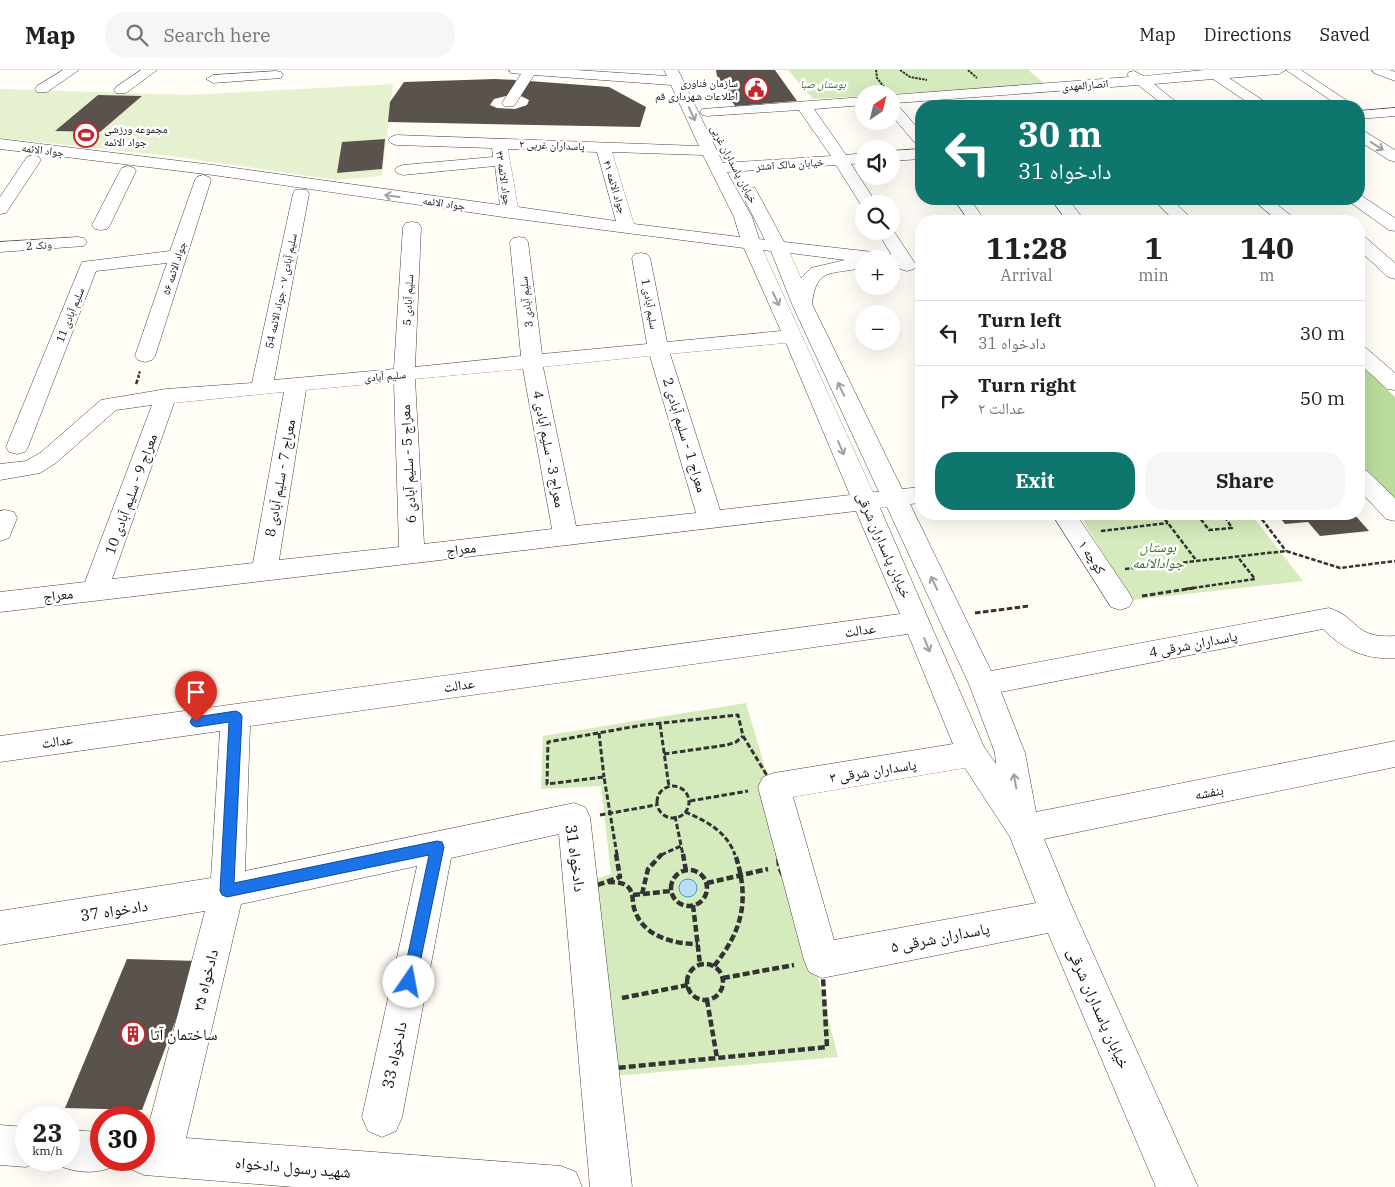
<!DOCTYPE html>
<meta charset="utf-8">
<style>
body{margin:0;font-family:"IBM Plex Serif","Noto Naskh Arabic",serif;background:#f6f6f6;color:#202124;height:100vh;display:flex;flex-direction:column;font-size:19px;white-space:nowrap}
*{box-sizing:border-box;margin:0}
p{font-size:16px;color:#757577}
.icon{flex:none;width:28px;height:28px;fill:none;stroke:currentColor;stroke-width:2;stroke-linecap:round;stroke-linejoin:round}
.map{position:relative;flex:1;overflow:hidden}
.side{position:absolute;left:915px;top:145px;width:450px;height:305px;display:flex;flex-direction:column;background:#fff;border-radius:20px;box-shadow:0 5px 20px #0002}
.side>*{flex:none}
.guide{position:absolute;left:915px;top:30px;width:450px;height:105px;border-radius:20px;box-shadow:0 5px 20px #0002;background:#0f766e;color:#fff;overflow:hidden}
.needle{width:32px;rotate:35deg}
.controls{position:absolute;left:855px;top:15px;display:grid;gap:10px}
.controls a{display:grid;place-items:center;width:45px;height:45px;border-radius:50%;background:#fff;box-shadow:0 5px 20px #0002;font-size:25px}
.speed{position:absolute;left:15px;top:1036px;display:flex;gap:10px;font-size:25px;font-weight:700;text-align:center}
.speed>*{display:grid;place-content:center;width:65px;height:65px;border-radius:50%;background:#fff;box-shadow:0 5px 20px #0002;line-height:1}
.speed small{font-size:12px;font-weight:400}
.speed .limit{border:8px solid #d22;background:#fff;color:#111}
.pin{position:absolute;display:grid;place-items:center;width:42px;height:42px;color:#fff;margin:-51px -21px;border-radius:50% 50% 50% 0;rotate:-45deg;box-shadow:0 0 5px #0007}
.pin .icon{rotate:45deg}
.me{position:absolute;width:55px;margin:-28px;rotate:12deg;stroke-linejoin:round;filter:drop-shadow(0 0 4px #0008)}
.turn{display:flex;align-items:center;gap:18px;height:105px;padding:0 20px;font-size:22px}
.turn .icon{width:65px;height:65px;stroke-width:2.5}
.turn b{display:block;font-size:35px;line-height:42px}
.eta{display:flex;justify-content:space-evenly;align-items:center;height:85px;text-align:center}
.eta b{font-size:30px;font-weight:800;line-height:35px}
.button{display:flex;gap:10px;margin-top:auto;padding:10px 20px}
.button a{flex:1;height:58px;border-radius:20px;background:#0f766e;color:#fff;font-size:20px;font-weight:800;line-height:58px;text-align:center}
.button a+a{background:#f6f6f6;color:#202124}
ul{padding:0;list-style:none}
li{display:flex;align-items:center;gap:15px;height:65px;padding:0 20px;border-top:1px solid #e0e0e0}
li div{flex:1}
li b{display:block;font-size:19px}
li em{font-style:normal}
header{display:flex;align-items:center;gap:30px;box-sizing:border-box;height:70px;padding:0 25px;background:#fff;border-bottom:1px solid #e0e0e0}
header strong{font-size:24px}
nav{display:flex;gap:28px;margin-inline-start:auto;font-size:18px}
.search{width:350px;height:45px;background:#f6f6f6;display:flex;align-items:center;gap:12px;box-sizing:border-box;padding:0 18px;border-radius:20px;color:#757577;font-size:19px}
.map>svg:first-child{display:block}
.green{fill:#d5ebbd}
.forest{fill:#b9dc9c}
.pitch{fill:#e6f2cf;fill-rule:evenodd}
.water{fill:#b9e0f7;stroke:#3f96cf}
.building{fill:#5a524d}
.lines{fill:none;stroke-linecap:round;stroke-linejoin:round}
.minor-casing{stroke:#444;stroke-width:1}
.path-far3{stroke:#333;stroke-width:2;stroke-dasharray:2.5 1;stroke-linecap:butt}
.path-far2{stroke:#333;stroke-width:2.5;stroke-dasharray:4.5 2;stroke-linecap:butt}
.path-far1{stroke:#333;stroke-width:3;stroke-dasharray:5.5 2.5;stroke-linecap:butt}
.path{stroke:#333;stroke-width:4.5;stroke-dasharray:7 3;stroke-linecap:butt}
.minor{fill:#fff;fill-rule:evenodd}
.oneway{stroke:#a0a0a0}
.route{fill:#1a73e8;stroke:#114b97}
.labels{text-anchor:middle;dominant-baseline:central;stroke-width:5;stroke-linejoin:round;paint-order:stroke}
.far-poi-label{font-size:11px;fill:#111;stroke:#fff;text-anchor:end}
.far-park-label{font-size:11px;font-style:italic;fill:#2f6b1f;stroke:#fff}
.far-street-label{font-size:11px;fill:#111;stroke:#fff}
.street-label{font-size:14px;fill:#111;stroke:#fff}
.park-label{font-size:14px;font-style:italic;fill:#2f6b1f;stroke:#fff}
.near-street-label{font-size:16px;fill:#111;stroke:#fff}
.near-poi-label{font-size:16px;fill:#111;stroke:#fff;text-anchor:start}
</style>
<header>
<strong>Map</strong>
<div class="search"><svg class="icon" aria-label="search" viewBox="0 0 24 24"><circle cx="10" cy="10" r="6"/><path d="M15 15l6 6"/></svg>Search here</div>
<nav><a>Map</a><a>Directions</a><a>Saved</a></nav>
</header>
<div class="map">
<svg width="1395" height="1117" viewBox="0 0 1395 1117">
<rect width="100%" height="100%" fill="#fffdf5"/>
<!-- green -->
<path class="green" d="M788,0h240l17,14 -154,10h-27v2l-51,3z
M1079,444h172l52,67 -171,19z
M746,633l20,68 72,286 -237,20 -18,-194 28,-9 -10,-88 -60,3 2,-53z"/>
<!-- forest -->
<path class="forest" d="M1359,293l36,34v108l-36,-38z"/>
<!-- pitch -->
<path class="pitch" d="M393,14l-11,92 -45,4 -167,-24 -170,-18v-49l188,6zM98,25l43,2 -41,35 -44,-1zM385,69l-4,30 -43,4 4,-31z"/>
<!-- water -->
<path class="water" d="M679 818a9 9 0 1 1 18 0a9 9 0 1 1-18 0Z"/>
<!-- building -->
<path class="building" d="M716,0h59l22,31 -62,5 -18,-30z
M495,9l21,1 -6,15 -16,4 -4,6 7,3 18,1 12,-4 2,-5 -8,-4 8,-15 80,6 37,20 -6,20 -252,-5 2,-20 14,-20z
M98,25l44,1 -42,36 -45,-1z
M385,69l-3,30 -45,4 5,-31z
M1277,444h77l15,17 -49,5 -12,-14 -23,2z
M127,889l71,2 -56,149 -77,-2z"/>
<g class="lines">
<defs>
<path id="minor" d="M63,0h16l-32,22h-10l-2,-3 2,-3z
M141,0h16l-31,23h-10l-2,-3 2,-3z
M509,0h67l91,6 -3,-6h14l45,93 108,-7 -32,-46 -92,6 -5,-1 -2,-3 2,-3 162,-12v8l-50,4 32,46 18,-2v10l-13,1 26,40h-13l-1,4 -27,-43 -109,7 25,45 7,22 6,1 -24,-48 2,-4h12l29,54 107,12 -14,-23h14v-4l25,38 -2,4 -7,2 -7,-2 -4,-8 -5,3v-5h-27l-3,9c-30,7 -45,-1 -49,36l90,185 19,-2v16l-11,1 81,167 338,-63c30,9 24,31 66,28v22c-29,2 -51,-8 -72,-29l-322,63 24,61 11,59 359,-71v26l-351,72 29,70 125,278h-42l-108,-254 -226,45 -13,-6 -5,-12 -46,-173 5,-10 11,-4 179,-29 -45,-110 -658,92 -5,145 329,-68 11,4 5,10 42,370h-42l-31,-353 -108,24 -49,259 -6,14 -14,6 -14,-6 -6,-14 55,-251 -176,38 -55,234 375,28 15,6 6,15h-288l-150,-12 -14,-6 -4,-9h18v-25h2l59,-224 -205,34v-34l211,-33 9,-147 -220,31v-26l900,-122 -44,-103 -856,101v-20l85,-10 67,-177 -36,5 -60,53 -16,10 -40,7v-16l26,-3 14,-8 61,-53 65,-11 86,-6 41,-189 2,-4h12l2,4 -35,186 120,-11 9,-142 3,-4 6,-1 6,1 3,4 -6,140 106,-11 -11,-114 3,-4 6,-1 6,1 3,4 14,112 105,-10 -15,-86 3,-4 6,-1 6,1 3,4 17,84 114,-11 -37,-83 -234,-30 -297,-43 -213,-26v-10l213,26 287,40 -5,-39 -92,9 -6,-2 -2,-3 2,-3 6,-2 90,-8 -1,-9 -96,-3 -5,-2 -3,-3 3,-3 5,-2 303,11 -28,-61 -137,-10 -20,31h-10l-2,-3 19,-29 -10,-1zM508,79l89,3 19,69 -98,-14zM612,82l91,3 31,62 6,20 -106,-13zM763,180l8,1 21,53 87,188h-6zM790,183l55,7 -34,8 -10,10zM786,273l64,152 -130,15 -50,-156zM650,286l46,157 -120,13 -33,-159zM523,299l29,160 -128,15 -9,-165zM394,312l5,165 -120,13 27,-170zM284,322l-31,171 -141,16 62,-176zM887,437l82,177 26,69 1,11 -12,-17 -104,-239zM965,698l45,69 26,66 -202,37 -41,-143z
M1204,0h97l54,36h-16l-53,-36 -7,4 -50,4 38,25 2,3h-16l-40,-27 -59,5 27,22h-16l-27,-21 -242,18 25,29v14l-5,-2 -25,-29v-20l238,-18 -2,-2 2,-3 5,-1 10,5z
M1372,0h18l5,2v9l-21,-8z
M276,1l5,1 2,3 -2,3 -68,5 -7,-4 7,-4z
M1395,38v8l-36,3v-8z
M1359,60l5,1 31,19v12l-6,-2 -30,-19z
M921,79v10l-30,2v-10z
M33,85l6,2 2,3 -35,53 -6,1v-17l27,-40z
M128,96l6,2 2,3 -26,54 -3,4 -6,1 -6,-1 -3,-4 28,-54 2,-3z
M203,105l6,2 2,3 -56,176 -3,4 -7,2 -7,-2 -3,-4 32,-93 -71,8 -68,176 -3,5 -8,2 -8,-2 -3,-5 76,-185 88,-11 25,-71 2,-3z
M1359,124l36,24v13l-6,-1 -38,-27 -2,-4h10z
M954,129h16l15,22h-16z
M1051,129h17l17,22h-18z
M1153,129h18l23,22h-19z
M1252,129h18l28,22h-20z
M1359,166l6,1 30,26v16l-7,-2 -29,-27z
M78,167l6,1 3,4 -3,4 -84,6v-10z
M1359,276l7,2 29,25v17l-8,-1 -28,-26z
M1359,398l8,3 28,27v23l-9,-2 -27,-29z
M5,440l9,2 3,6 -8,20 -9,3v-30z
M1052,444h24l53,79 4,7 -4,7 -9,3 -9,-3z
M0,1055l26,2v33l14,1 -14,6 -26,-2z
M69,1060l32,2v28h17l-3,6c-20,9 -40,7 -60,-2l-2,-4h16z"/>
</defs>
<!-- minor casing -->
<use href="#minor" class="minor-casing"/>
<!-- path-far3 -->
<path class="path-far3" d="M876,0l1,8 7,9
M900,0l10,7 17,3
M968,0l9,8
M138,307l2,-6"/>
<!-- path-far2 -->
<path class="path-far2" d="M136,314l3,-8
M1161,444l35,46
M1197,444l12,16 23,-2 -9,-14
M1258,444l28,37
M1101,461l67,-8
M1125,499l161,-18 54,17 55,-7
M1186,519l69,-10 -18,-23"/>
<!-- path-far1 -->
<path class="path-far1" d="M1142,526l52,-8
M975,543l54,-7
M660,654l9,63
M599,663l5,44
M664,684l63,-9 9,-3 7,-6
M657 732a16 16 0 1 1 32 0a16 16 0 1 1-32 0Z
M690,731l58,-10
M685,742c22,9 42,20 50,43
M600,745l56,-10
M675,746l8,39
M617,785l-13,-78 -57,7 1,-42 95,-17 95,-10 5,21 31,51 4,68
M661,785l20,-9"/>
<!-- path -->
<path class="path" d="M616,784l4,23 -31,11 18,181 220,-22 -5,-87 -43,-93 -1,-13
M683,784l3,17
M671 818a18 18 0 1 1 36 0a18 18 0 1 1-36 0Z
M608,812c6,0 14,0 19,4 7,6 5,15 7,22 8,28 38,36 64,36
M707,813l61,-14
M642,824l6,-25 14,-15
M633,825l38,-4
M693,835l7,59
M687 912a18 18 0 1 1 36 0a18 18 0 1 1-36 0Z
M714,896c29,-36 36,-67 21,-112
M723,908l71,-13
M622,928l66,-13
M707,930l10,58"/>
<!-- minor -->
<use href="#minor" class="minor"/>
</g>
<!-- one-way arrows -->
<defs><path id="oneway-shaft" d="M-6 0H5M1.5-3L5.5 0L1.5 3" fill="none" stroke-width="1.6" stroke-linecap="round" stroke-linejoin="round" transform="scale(1.25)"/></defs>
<g class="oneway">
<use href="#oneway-shaft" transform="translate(692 44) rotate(65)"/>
<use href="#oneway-shaft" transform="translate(1377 76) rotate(32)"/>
<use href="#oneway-shaft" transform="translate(392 126) rotate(-172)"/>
<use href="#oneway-shaft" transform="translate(776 229) rotate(65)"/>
<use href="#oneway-shaft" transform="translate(841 319) rotate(-115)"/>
<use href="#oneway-shaft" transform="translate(841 378) rotate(66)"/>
<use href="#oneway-shaft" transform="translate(934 513) rotate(-116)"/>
<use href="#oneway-shaft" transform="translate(927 575) rotate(68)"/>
<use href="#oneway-shaft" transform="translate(1015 711) rotate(-100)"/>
</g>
<!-- route -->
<path class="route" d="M236,641l4,2 2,3 -8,167 203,-42 5,1 2,5 -29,140 -6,2 -5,-2 -2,-5 27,-127 -202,42 -5,-2 -2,-4 9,-169 -33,5 -4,-2 -2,-3 2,-4 4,-1z"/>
<!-- icons -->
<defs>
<symbol id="civic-ring" viewBox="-11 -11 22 22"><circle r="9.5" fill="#fff" stroke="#c4262e" stroke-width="1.5"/><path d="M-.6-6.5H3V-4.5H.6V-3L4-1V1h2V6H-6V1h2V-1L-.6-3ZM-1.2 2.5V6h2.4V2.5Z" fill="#c4262e"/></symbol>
<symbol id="stadium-ring" viewBox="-11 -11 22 22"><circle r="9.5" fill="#fff" stroke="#c4262e" stroke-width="1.5"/><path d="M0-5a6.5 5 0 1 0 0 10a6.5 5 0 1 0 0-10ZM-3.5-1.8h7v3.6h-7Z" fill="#c4262e"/></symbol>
<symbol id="building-ring" viewBox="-11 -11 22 22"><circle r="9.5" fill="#fff" stroke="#c4262e" stroke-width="1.5"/><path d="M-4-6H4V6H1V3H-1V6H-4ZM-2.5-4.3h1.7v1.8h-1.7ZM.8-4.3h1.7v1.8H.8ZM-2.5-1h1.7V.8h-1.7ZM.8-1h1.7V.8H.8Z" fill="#c4262e"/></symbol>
</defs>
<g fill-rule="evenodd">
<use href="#civic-ring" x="742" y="5" width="28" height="28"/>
<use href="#stadium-ring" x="72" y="51" width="28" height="28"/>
<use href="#building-ring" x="119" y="950" width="28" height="28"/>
</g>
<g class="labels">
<!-- far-poi labels -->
<g class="far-poi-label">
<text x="738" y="13">سازمان فناوری<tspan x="738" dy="13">اطلاعات شهرداری قم</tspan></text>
<text x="104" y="59" text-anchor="start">مجموعه ورزشی<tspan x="104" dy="13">جواد الائمه</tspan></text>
</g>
<!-- far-park labels -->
<g class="far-park-label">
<text x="823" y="14">بوستان صبا</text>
</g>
<!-- far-street labels -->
<g class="far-street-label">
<text transform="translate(1085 15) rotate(-5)">انصارالمهدی</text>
<text transform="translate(552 75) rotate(2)">پاسداران غربی ۲</text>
<text transform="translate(43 80) rotate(7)">جواد الائمه</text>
<text transform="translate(734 94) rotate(62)">خیابان پاسداران غربی</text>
<text transform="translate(790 94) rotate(-4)">خیابان مالک اشتر</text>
<text transform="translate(504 108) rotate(81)">جواد الائمه ۴۳</text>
<text transform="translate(615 117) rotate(73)">جواد الائمه ۴۱</text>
<text transform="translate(444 133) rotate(8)">جواد الائمه</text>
<text transform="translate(39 175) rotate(-4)">ونک 2</text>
<text transform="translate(174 198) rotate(-72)">جواد الائمه ۵۶</text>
<text transform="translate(281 221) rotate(-78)">سلیم آبادی ۷ - جواد الائمه 54</text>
<text transform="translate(408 230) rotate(-87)">سلیم آبادی 5</text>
<text transform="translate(526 232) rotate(-96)">سلیم آبادی 3</text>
<text transform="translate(650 234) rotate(80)">سلیم آبادی 1</text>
<text transform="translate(70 245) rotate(-68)">سلیم آبادی 11</text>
<text transform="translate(385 306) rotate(-5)">سلیم آبادی</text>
</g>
<!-- street labels -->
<g class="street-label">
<text transform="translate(685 365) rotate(73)">معراج 1 - سلیم آبادی 2</text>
<text transform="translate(549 379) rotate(79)">معراج 3 - سلیم آبادی 4</text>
<text transform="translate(408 394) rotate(-93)">معراج 5 - سلیم آبادی 6</text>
<text transform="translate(280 408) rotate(-80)">معراج 7 - سلیم آبادی 8</text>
<text transform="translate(131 424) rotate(-70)">معراج 9 - سلیم آبادی 10</text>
<text transform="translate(884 475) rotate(66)">خیابان پاسداران شرقی</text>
<text transform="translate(461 479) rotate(-7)">معراج</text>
<text transform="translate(1092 487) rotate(57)">کوچه ۱</text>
<text transform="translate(58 525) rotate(-7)">معراج</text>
<text transform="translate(860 560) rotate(-8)">عدالت</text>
<text transform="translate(1193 574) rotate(-11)">پاسداران شرقی 4</text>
<text transform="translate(459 615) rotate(-8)">عدالت</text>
<text transform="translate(57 671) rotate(-8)">عدالت</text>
<text transform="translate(873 701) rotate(-9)">پاسداران شرقی ۳</text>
<text transform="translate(1209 722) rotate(-11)">بنفشه</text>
</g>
<!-- park labels -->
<g class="park-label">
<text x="1158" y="477">بوستان<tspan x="1158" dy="16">جوادالائمه</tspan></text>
</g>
<!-- near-street labels -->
<g class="near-street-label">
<text transform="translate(576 788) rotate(82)">دادخواه 31</text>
<text transform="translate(114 840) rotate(-9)">دادخواه 37</text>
<text transform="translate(940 867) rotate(-11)">پاسداران شرقی ۵</text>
<text transform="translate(205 910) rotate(-76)">دادخواه ۳۵</text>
<text transform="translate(1099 938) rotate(66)">خیابان پاسداران شرقی</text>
<text transform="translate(394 985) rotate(-78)">دادخواه 33</text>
<text transform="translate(293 1097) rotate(5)">شهید رسول دادخواه</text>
</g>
<!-- near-poi labels -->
<g class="near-poi-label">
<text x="150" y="964">ساختمان آتا</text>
</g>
</g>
</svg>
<div class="controls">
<a><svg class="needle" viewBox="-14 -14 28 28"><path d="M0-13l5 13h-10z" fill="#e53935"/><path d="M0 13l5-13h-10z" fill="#757577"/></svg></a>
<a><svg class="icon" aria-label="sound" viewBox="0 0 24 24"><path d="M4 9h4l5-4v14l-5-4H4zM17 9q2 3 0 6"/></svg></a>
<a><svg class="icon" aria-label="search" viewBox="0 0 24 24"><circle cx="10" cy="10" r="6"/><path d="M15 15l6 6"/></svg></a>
<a>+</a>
<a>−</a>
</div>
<div class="speed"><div>23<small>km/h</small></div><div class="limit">30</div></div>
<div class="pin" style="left:196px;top:652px;background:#d93025"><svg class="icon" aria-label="arrive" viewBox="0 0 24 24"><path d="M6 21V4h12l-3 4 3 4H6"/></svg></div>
<svg class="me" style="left:409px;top:912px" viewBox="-20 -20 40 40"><circle r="19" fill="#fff"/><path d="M0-13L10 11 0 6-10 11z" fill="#1a73e8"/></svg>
<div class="guide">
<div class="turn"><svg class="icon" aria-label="left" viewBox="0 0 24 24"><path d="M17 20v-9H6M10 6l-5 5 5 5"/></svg><div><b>30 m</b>دادخواه 31</div></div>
</div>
<section class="side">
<div class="eta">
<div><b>11:28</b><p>Arrival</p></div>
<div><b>1</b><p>min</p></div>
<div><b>140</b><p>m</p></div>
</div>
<ul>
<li><svg class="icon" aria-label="left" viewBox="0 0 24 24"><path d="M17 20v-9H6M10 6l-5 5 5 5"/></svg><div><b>Turn left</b><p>دادخواه 31</p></div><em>30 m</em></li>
<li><svg class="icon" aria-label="right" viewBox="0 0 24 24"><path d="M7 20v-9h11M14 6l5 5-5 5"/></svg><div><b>Turn right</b><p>عدالت ۲</p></div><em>50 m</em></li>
</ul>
<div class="button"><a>Exit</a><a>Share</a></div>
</section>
</div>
